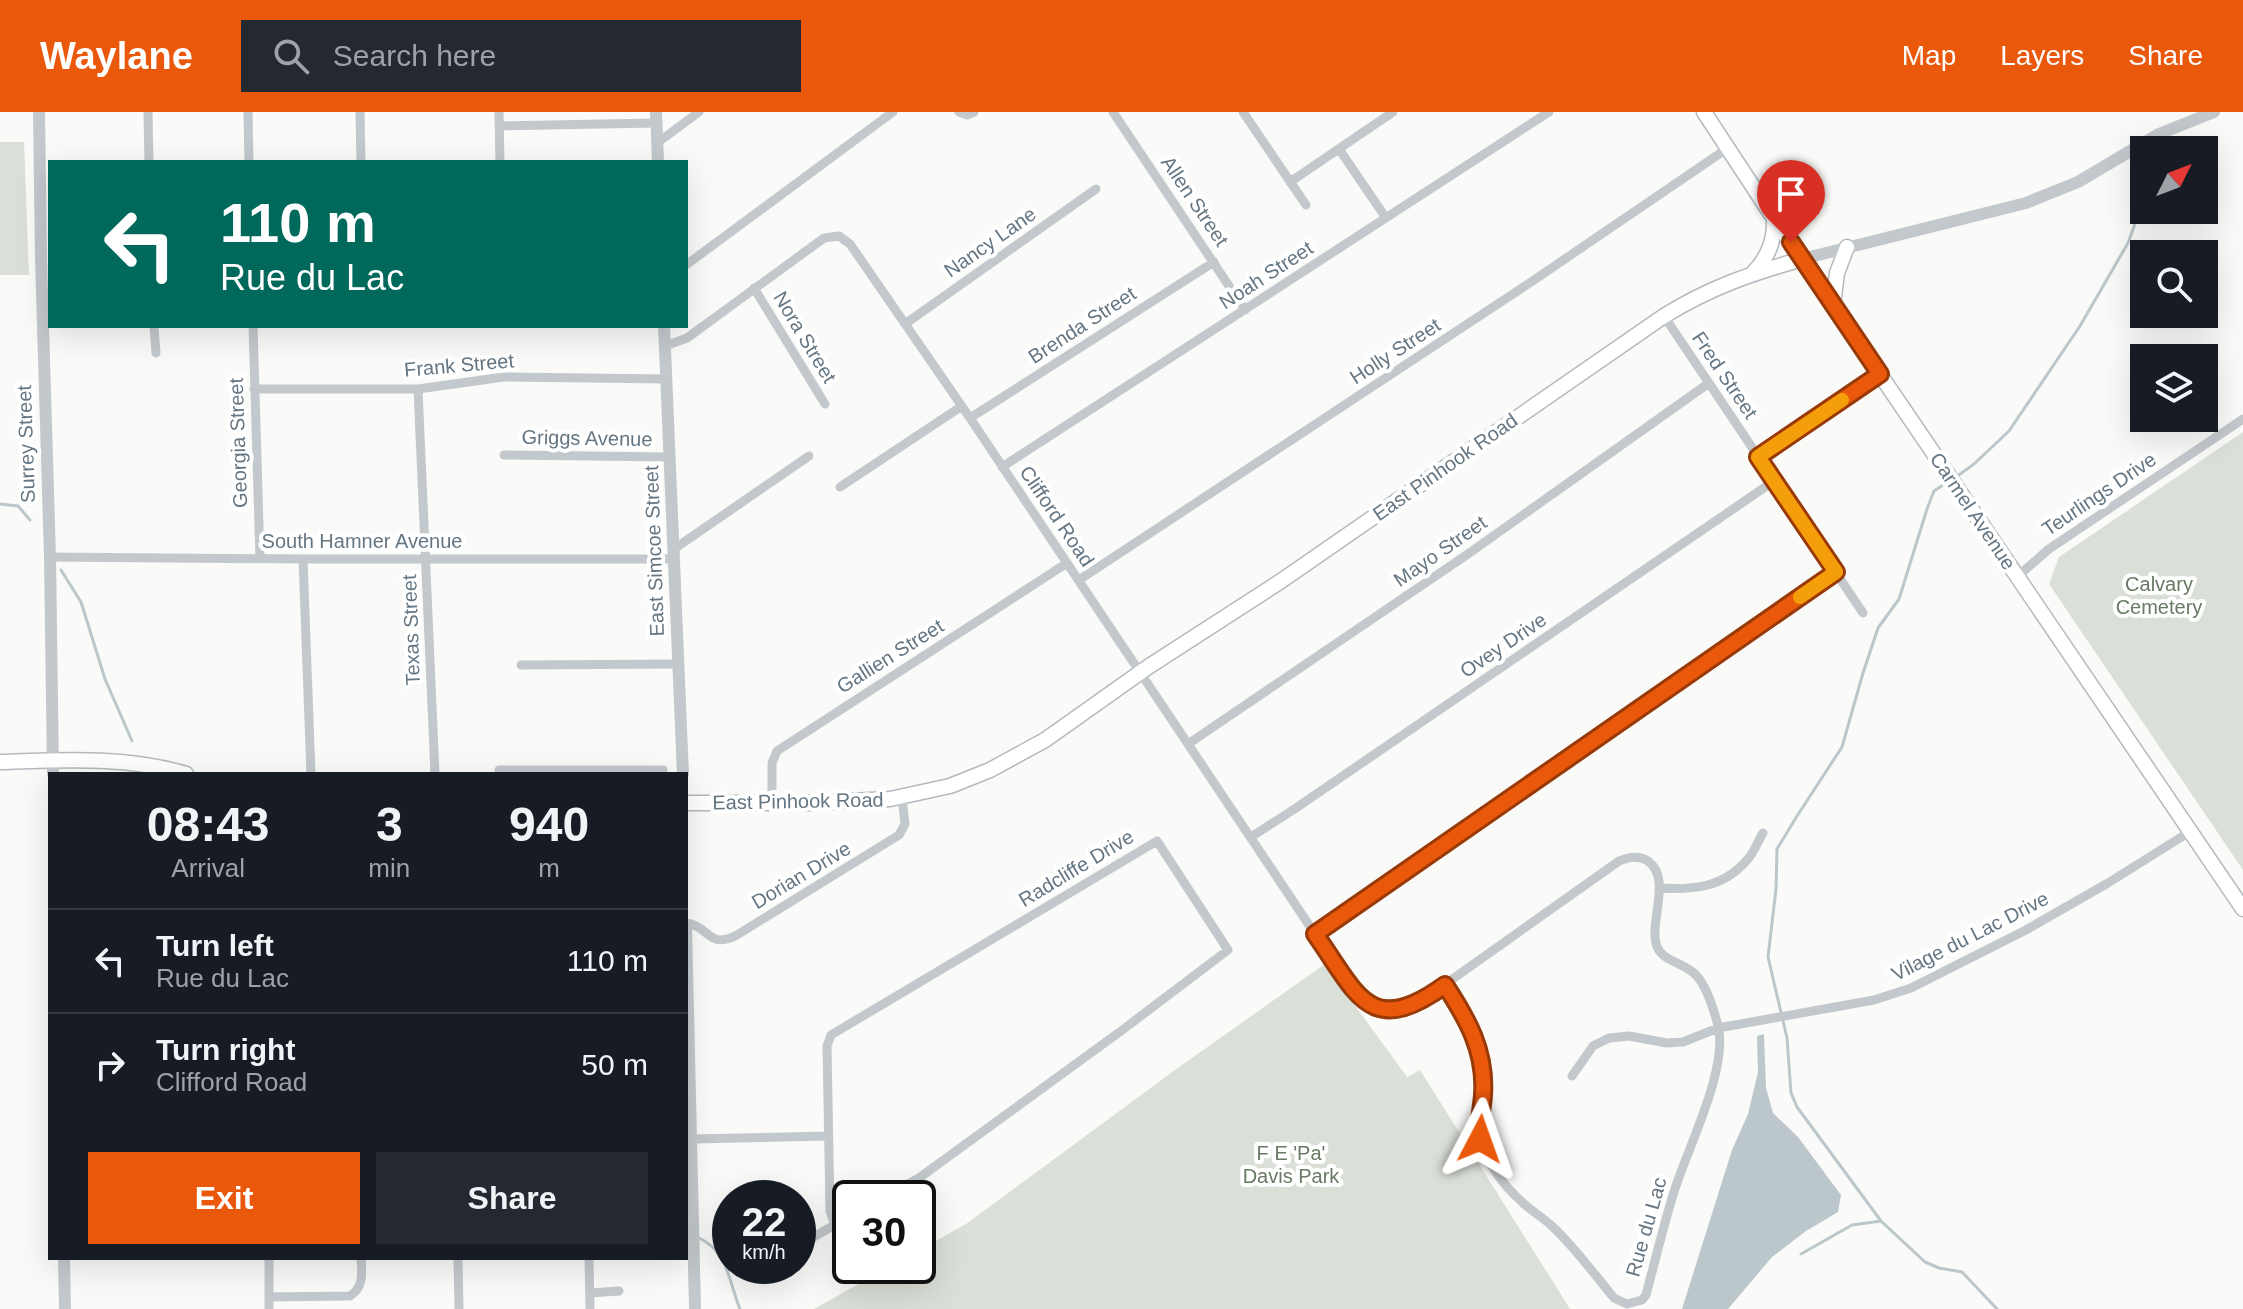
<!DOCTYPE html>
<style>
body{margin:0;font-family:Arial,sans-serif;background:#242831;color:#f1f3f6;height:100vh;display:flex;flex-direction:column;font-size:30px;white-space:nowrap}
*{box-sizing:border-box;margin:0}
p{font-size:26px;color:#9ea1a6}
.icon{flex:none;width:44px;height:44px;fill:none;stroke:currentColor;stroke-width:2;stroke-linecap:round;stroke-linejoin:round}
.map{position:relative;flex:1;overflow:hidden}
.drawer{position:absolute;left:48px;top:660px;width:640px;height:488px;display:flex;flex-direction:column;background:#171b24;border-radius:0px;box-shadow:0 8px 32px #0002}
.drawer>*{flex:none}
.banner{position:absolute;left:48px;top:48px;width:640px;height:168px;border-radius:0px;box-shadow:0 8px 32px #0002;background:#00695c;color:#fff;overflow:hidden}
.needle{width:52px;rotate:48deg}
.controls{position:absolute;left:2130px;top:24px;display:grid;gap:16px}
.controls a{display:grid;place-items:center;width:88px;height:88px;border-radius:0px;background:#171b24;box-shadow:0 8px 32px #0002;font-size:40px}
.speed{position:absolute;left:712px;top:1068px;display:flex;gap:16px;font-size:40px;font-weight:700;text-align:center}
.speed>*{display:grid;place-content:center;width:104px;height:104px;border-radius:50%;background:#171b24;box-shadow:0 8px 32px #0002;line-height:1}
.speed small{font-size:20px;font-weight:400}
.speed .limit{border:4px solid #111;border-radius:12px;background:#fff;color:#111}
.pin{position:absolute;display:grid;place-items:center;width:68px;height:68px;color:#fff;margin:-82px -34px;border-radius:50% 50% 50% 0;rotate:-45deg;box-shadow:0 0 8px #0007}
.pin .icon{rotate:45deg}
.me{position:absolute;width:88px;margin:-44px;rotate:4deg;stroke-linejoin:round;filter:drop-shadow(0 0 6px #0008)}
.turn{display:flex;align-items:center;gap:28px;height:168px;padding:0 40px;font-size:36px}
.turn .icon{width:104px;height:104px;stroke-width:2.5}
.turn b{display:block;font-size:56px;line-height:68px}
.eta{display:flex;justify-content:space-evenly;align-items:center;height:136px;text-align:center}
.eta b{font-size:48px;font-weight:800;line-height:56px}
.button{display:flex;gap:16px;margin-top:auto;padding:16px 40px}
.button a{flex:1;height:92px;border-radius:0px;background:#ea580c;color:#fff;font-size:32px;font-weight:800;line-height:92px;text-align:center}
.button a+a{background:#242831;color:#f1f3f6}
ul{padding:0;list-style:none}
li{display:flex;align-items:center;gap:24px;height:104px;padding:0 40px;border-top:2px solid #363941}
li div{flex:1}
li b{display:block;font-size:30px}
li em{font-style:normal}
header{display:flex;align-items:center;gap:48px;box-sizing:border-box;height:112px;padding:0 40px;background:#ea580c;color:#fff}
header strong{font-size:38px}
nav{display:flex;gap:44px;margin-inline-start:auto;font-size:28px}
.search{width:560px;height:72px;background:#242831;display:flex;align-items:center;gap:20px;box-sizing:border-box;padding:0 28px;border-radius:0px;color:#9ea1a6;font-size:30px}
.map>svg:first-child{display:block}
.green{fill:#dadfd7}
.water{fill:#bbc7cb}
.lines{fill:none;stroke-linecap:round;stroke-linejoin:round}
.stream{stroke:#bbc7cb;stroke-width:3}
.secondary-casing{stroke:#b3babf;stroke-width:17}
.minor{stroke:#c3c8cc;stroke-width:9}
.tertiary{stroke:#c3c8cc;stroke-width:12}
.secondary{stroke:#fff;stroke-width:14}
.route-casing{stroke:#983908;stroke-width:20}
.route{stroke:#ea580c;stroke-width:14}
.slow{stroke:#f59e0b;stroke-width:14}
.labels{text-anchor:middle;dominant-baseline:central;stroke-width:8;stroke-linejoin:round;paint-order:stroke}
.street-label{font-size:20px;fill:#657683;stroke:#fff}
.park-label{font-size:20px;fill:#687a64;stroke:#fff}
</style>
<header>
<strong>Waylane</strong>
<div class="search"><svg class="icon" aria-label="search" viewBox="0 0 24 24"><circle cx="10" cy="10" r="6"/><path d="M15 15l6 6"/></svg>Search here</div>
<nav><a>Map</a><a>Layers</a><a>Share</a></nav>
</header>
<div class="map">
<svg width="2243" height="1197" viewBox="0 0 2243 1197">
<rect width="100%" height="100%" fill="#fafaf8"/>
<!-- green -->
<path class="green" d="M0,30h24l5,133h-29z
M2243,320v438l-194,-286 10,-27z
M1325,852l82,113 13,-7 150,239h-756l77,-43h27v-15l48,-27 209,-154z"/>
<!-- water -->
<path class="water" d="M1764,922l2,54 7,25 25,24 43,58 -3,17 -32,19 -34,26 -44,52h-46l50,-159 16,-36 10,-42 -1,-36z"/>
<g class="lines">
<!-- stream -->
<path class="stream" d="M1956,365l18,-13 35,-33 71,-105 48,-83 16,-44
M1946,371l-12,8 -7,18 -28,90 -21,29 -15,45 -21,74 -45,69 -20,33 -1,40 -8,68 19,81 4,55 6,14 84,114 44,41 14,6 23,4 35,37
M0,392l18,2 12,14
M61,458l20,32 24,77 27,62
M697,1125c32,14 31,43 43,72
M1801,1142l51,-29 29,-4"/>
<defs>
<path id="secondary" d="M1704,0l63,96 476,701
M1753,161c15,-15 22,-33 21,-54
M1833,192l4,-31 10,-26
M0,650c62,-2 126,-6 186,12
M686,691h123l81,-4 60,-13 40,-16 55,-30 103,-73 133,-86 383,-265c47,-29 86,-42 138,-57"/>
</defs>
<!-- secondary casing -->
<use href="#secondary" class="secondary-casing"/>
<!-- minor -->
<path class="minor" d="M148,0l1,50
M248,0l1,50
M360,0l1,50
M499,0l1,50
M959,0l8,3 7,-3
M1113,0l132,198
M1243,0l63,93
M499,14l157,-3
M657,31l42,-31
M1339,37l47,69
M1290,70l103,-70
M686,153l207,-153
M754,176l71,116
M1664,204l199,297
M905,212l191,-135
M154,214l2,27
M253,214l7,233
M665,234l22,-8 137,-100 15,-2 11,8 120,174 345,516c10,14 20,29 30,43 22,32 36,42 75,25l199,-141c10,-4 19,-6 29,0 22,16 5,53 7,76 1,26 28,23 42,39 10,12 17,34 21,50 11,43 -32,125 -45,169 -10,33 -18,66 -27,100l-4,5 -15,4 -13,-6c-19,-23 -38,-49 -60,-70 -10,-10 -23,-17 -33,-27 -17,-15 -34,-38 -41,-60 -4,-16 2,-32 3,-49 1,-44 -14,-71 -38,-107
M254,277h164l86,-12 162,2
M418,277l17,385
M970,306l244,-156
M504,343l166,2
M1758,345l122,-83
M1002,355l547,-355
M840,375l122,-81
M674,437l135,-93
M50,445l253,2h371
M303,447l8,215
M2018,464l31,-27 194,-130
M1079,468l455,-300 194,-132
M521,553l157,-1
M1188,632l280,-190 241,-171
M499,658h164
M772,690v-39l5,-12 290,-188
M1251,725l45,-29 478,-327
M1659,776c34,2 64,0 88,-28 7,-7 11,-19 16,-27
M686,811c24,3 22,27 51,12l162,-100 6,-11 -3,-27
M1315,822l521,-362
M1572,964l21,-30 16,-8 20,-2 38,7 16,-1 35,-14 156,-28 37,-12 115,-58 82,-47 83,-52
M692,1027l136,-3
M835,1113l-5,-14 -3,-165 4,-11 326,-194 71,109 -107,81 -202,147 -36,20
M798,1134l52,-30
M269,1146v51
M458,1146l1,51
M589,1146l1,51
M590,1181l29,-2
M269,1185l81,-1c14,-9 12,-23 11,-38"/>
<!-- tertiary -->
<path class="tertiary" d="M39,0l2,147 9,298 3,217
M656,0l2,50
M1802,147l224,-56 52,-21 81,-48 55,-22
M664,214l19,448
M686,815l9,382
M64,1146l1,51"/>
<!-- secondary -->
<use href="#secondary" class="secondary"/>
</g>
<g class="lines">
<defs>
<path id="route" d="M1480,1027c-2,-16 2,-29 3,-44 3,-43 -15,-75 -38,-110 -76,55 -88,8 -130,-51l521,-362 -78,-115 122,-83 -89,-132"/>
</defs>
<!-- route casing -->
<use href="#route" class="route-casing"/>
<!-- route -->
<use href="#route" class="route"/>
<!-- slow -->
<path class="slow" d="M1800,485l36,-25 -78,-115 84,-57"/>
</g>
<g class="labels">
<!-- street labels -->
<g class="street-label">
<text transform="translate(1195 89) rotate(56)">Allen Street</text>
<text transform="translate(990 130) rotate(-35)">Nancy Lane</text>
<text transform="translate(1266 163) rotate(-33)">Noah Street</text>
<text transform="translate(1082 213) rotate(-33)">Brenda Street</text>
<text transform="translate(805 225) rotate(59)">Nora Street</text>
<text transform="translate(1395 239) rotate(-33)">Holly Street</text>
<text transform="translate(459 253) rotate(-5)">Frank Street</text>
<text transform="translate(1725 263) rotate(56)">Fred Street</text>
<text transform="translate(587 326) rotate(1)">Griggs Avenue</text>
<text transform="translate(238 331) rotate(-92)">Georgia Street</text>
<text transform="translate(26 332) rotate(-92)">Surrey Street</text>
<text transform="translate(1445 355) rotate(-35)">East Pinhook Road</text>
<text transform="translate(2099 382) rotate(-34)">Teurlings Drive</text>
<text transform="translate(1973 399) rotate(56)">Carmel Avenue</text>
<text transform="translate(1057 404) rotate(56)">Clifford Road</text>
<text x="362" y="429">South Hamner Avenue</text>
<text transform="translate(654 439) rotate(-92)">East Simcoe Street</text>
<text transform="translate(1440 439) rotate(-35)">Mayo Street</text>
<text transform="translate(411 518) rotate(-92)">Texas Street</text>
<text transform="translate(1503 533) rotate(-34)">Ovey Drive</text>
<text transform="translate(890 544) rotate(-32)">Gallien Street</text>
<text transform="translate(798 689) rotate(-1)">East Pinhook Road</text>
<text transform="translate(1076 756) rotate(-31)">Radcliffe Drive</text>
<text transform="translate(801 763) rotate(-31)">Dorian Drive</text>
<text transform="translate(1970 824) rotate(-27)">Vilage du Lac Drive</text>
<text transform="translate(1646 1115) rotate(-74)">Rue du Lac</text>
</g>
<!-- park labels -->
<g class="park-label">
<text x="2159" y="472">Calvary<tspan x="2159" dy="23">Cemetery</tspan></text>
<text x="1291" y="1041">F E 'Pa'<tspan x="1291" dy="23">Davis Park</tspan></text>
</g>
</g>
</svg>
<div class="controls">
<a><svg class="needle" viewBox="-14 -14 28 28"><path d="M0-13l5 13h-10z" fill="#e53935"/><path d="M0 13l5-13h-10z" fill="#9ea1a6"/></svg></a>
<a><svg class="icon" aria-label="search" viewBox="0 0 24 24"><circle cx="10" cy="10" r="6"/><path d="M15 15l6 6"/></svg></a>
<a><svg class="icon" aria-label="layers" viewBox="0 0 24 24"><path d="M12 4l9 5-9 5-9-5zM3 14l9 5 9-5"/></svg></a>
</div>
<div class="speed"><div>22<small>km/h</small></div><div class="limit">30</div></div>
<div class="pin" style="left:1791px;top:130px;background:#d93025"><svg class="icon" aria-label="arrive" viewBox="0 0 24 24"><path d="M6 21V4h12l-3 4 3 4H6"/></svg></div>
<svg class="me" style="left:1480px;top:1027px" viewBox="-20 -20 40 40"><path d="M0-17L14 15 0 8-14 15z" fill="#ea580c" stroke="#fff" stroke-width="4"/></svg>
<div class="banner">
<div class="turn"><svg class="icon" aria-label="left" viewBox="0 0 24 24"><path d="M17 20v-9H6M10 6l-5 5 5 5"/></svg><div><b>110 m</b>Rue du Lac</div></div>
</div>
<section class="drawer">
<div class="eta">
<div><b>08:43</b><p>Arrival</p></div>
<div><b>3</b><p>min</p></div>
<div><b>940</b><p>m</p></div>
</div>
<ul>
<li><svg class="icon" aria-label="left" viewBox="0 0 24 24"><path d="M17 20v-9H6M10 6l-5 5 5 5"/></svg><div><b>Turn left</b><p>Rue du Lac</p></div><em>110 m</em></li>
<li><svg class="icon" aria-label="right" viewBox="0 0 24 24"><path d="M7 20v-9h11M14 6l5 5-5 5"/></svg><div><b>Turn right</b><p>Clifford Road</p></div><em>50 m</em></li>
</ul>
<div class="button"><a>Exit</a><a>Share</a></div>
</section>
</div>
